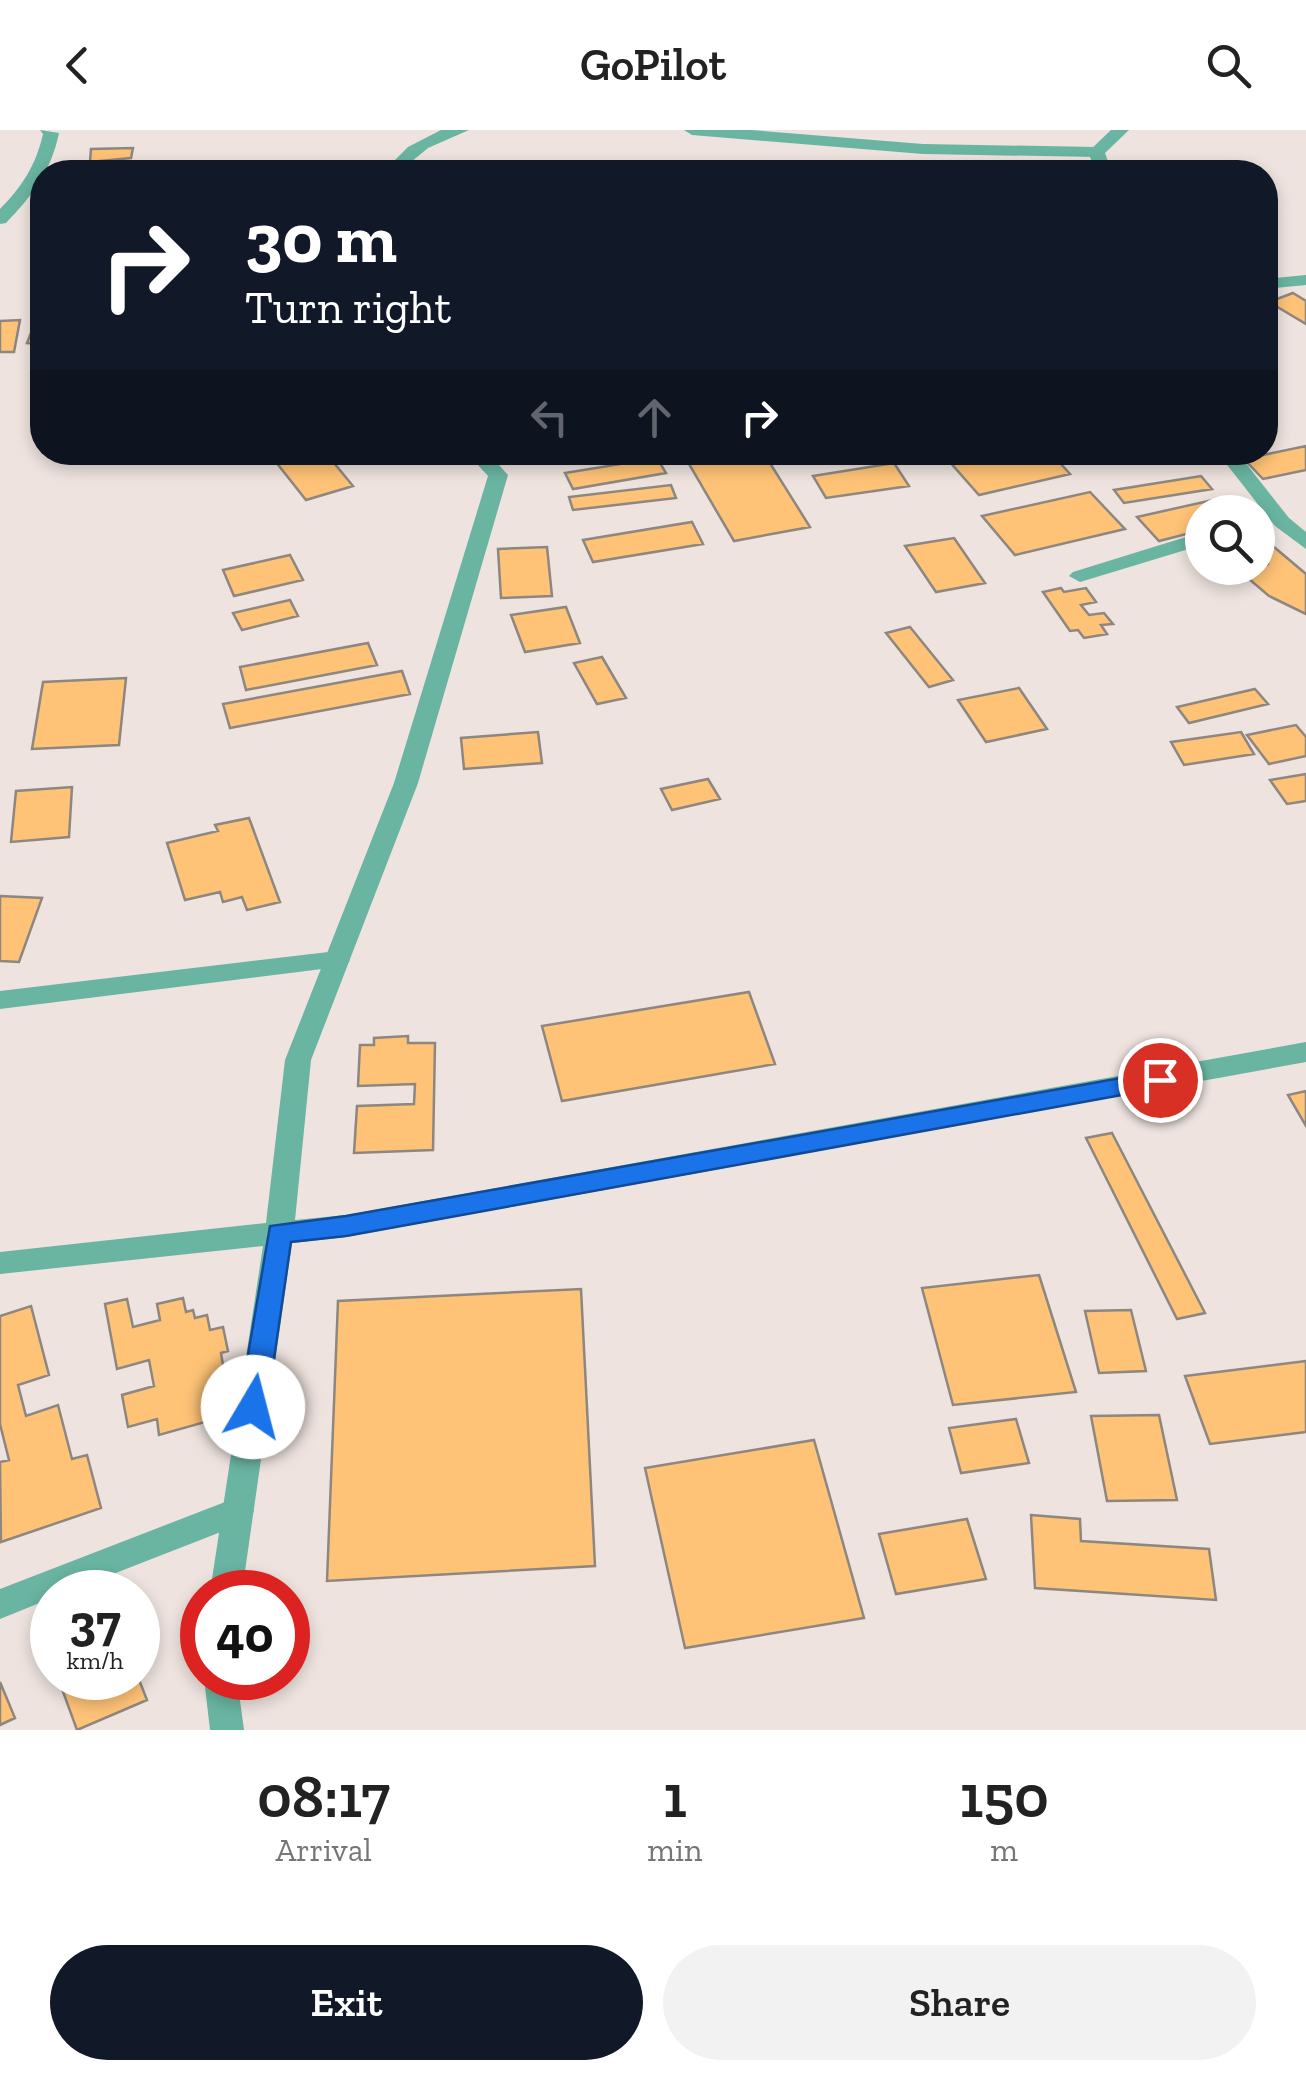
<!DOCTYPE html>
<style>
body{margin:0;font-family:"Zilla Slab",serif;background:#f2f2f2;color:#222;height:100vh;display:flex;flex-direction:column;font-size:38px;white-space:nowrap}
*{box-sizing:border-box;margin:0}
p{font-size:32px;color:#767676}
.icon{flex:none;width:55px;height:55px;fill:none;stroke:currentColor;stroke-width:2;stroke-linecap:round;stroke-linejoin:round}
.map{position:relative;height:1600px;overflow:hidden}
.drawer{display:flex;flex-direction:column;background:#fff;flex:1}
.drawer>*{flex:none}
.hud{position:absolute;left:30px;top:30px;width:1248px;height:305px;border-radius:40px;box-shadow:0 5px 15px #0003;background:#111827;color:#fff;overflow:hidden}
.fabs{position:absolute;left:1185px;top:365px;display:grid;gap:20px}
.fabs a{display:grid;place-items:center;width:90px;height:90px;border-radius:50%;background:#fff;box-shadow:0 5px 15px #0003;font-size:50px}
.speed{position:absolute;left:30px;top:1440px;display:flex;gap:20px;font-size:50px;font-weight:700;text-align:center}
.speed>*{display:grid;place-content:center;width:130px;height:130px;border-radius:50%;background:#fff;box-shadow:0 5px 15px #0003;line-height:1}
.speed small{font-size:25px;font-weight:400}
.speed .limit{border:15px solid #d22;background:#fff;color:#111}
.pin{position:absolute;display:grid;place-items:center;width:85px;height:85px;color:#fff;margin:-42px;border:5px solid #fff;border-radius:50%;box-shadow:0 2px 10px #0007}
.me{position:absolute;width:110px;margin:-55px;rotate:8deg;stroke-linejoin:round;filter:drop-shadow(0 0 8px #0008)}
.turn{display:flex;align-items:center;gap:35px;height:210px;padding:0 50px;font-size:45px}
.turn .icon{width:130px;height:130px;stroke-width:2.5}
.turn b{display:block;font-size:70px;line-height:85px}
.lanes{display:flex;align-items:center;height:95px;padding:0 50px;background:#0003;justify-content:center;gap:50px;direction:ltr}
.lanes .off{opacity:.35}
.eta{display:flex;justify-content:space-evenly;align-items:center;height:170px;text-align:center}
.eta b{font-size:60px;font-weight:600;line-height:70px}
.button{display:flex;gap:20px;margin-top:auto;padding:20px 50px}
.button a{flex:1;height:115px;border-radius:60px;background:#111827;color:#fff;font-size:40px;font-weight:600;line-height:115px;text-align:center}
.button a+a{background:#f2f2f2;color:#222}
header{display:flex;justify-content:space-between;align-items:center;height:130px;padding:0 50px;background:#fff;font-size:45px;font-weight:600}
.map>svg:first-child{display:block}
.building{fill:#ffc377;stroke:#8d8780;stroke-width:2.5}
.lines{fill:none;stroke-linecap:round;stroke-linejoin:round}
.minor{fill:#6ab4a2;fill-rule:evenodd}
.tertiary{fill:#6ab4a2;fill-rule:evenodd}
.route{fill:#1a73e8;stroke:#114b97;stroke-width:2.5}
</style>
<header><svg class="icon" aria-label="back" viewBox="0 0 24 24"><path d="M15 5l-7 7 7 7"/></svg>GoPilot<svg class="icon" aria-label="search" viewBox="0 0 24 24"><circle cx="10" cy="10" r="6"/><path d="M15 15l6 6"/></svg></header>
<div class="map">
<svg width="1306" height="1600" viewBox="0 0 1306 1600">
<rect width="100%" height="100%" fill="#eee3de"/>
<!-- building -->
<path class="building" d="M133,18l-2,10 -41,4 1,-13z
M1293,163l13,8v23l-37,-22z
M38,185h4v29l-15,-1z
M20,190l-6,32h-14v-31z
M1306,316v24l-43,9 -19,-20z
M268,322h57l28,34 -47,14z
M682,322h81l47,75 -76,14z
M941,322h109l20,22 -91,21z
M657,328l9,15 -93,16 -8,-16z
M894,333l15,23 -83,12 -13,-22z
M1201,346l11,13 -88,14 -10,-13z
M671,355l5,13 -103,12 -4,-13z
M1090,362l35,37 -110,26 -33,-39z
M1217,369l14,13h-29v18l-43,11 -22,-24z
M692,392l11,22 -110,18 -10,-22z
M954,408l31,45 -49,9 -31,-46z
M547,417l5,49 -51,2 -3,-49z
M1274,417l32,27v40l-37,-18 -33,-28h22v-6l5,5 5,-3 -5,-13z
M290,425l13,25 -69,16 -11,-26z
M1061,458l3,4 22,-4 10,14 -15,3 8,10 15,-2 9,11 -12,1 6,9 -23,4 -6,-8 -8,1 -27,-39z
M290,470l8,16 -56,14 -9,-17z
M566,477l14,36 -55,9 -14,-37z
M910,497l43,53 -24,7 -43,-54z
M368,513l9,22 -131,25 -6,-23z
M602,527l24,41 -29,6 -23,-41z
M402,541l8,23 -180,34 -7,-24z
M126,548l-7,67 -87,4 11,-67z
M1019,558l28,41 -61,13 -28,-42z
M1255,559l13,15 -79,19 -12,-16z
M1296,595l10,12v19l-37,8 -22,-29z
M538,602l4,31 -78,6 -3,-31z
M1241,602l13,22 -70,11 -13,-23z
M1306,644v27l-19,3 -17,-24z
M708,649l12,20 -48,11 -11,-21z
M72,657l-3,50 -58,5 5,-51z
M249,688l31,84 -33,8 -5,-13 -19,5 -3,-10 -35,8 -18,-57 51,-12 -3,-6z
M0,766l42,2 -23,64 -19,-1z
M749,862l26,72 -213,37 -20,-75z
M408,906v7h27l-2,107 -79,3 3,-47 57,-2 1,-20 -57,2 2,-41h14v-7z
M1306,961v35l-18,-31z
M1112,1003l93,180 -28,6 -91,-181z
M1039,1145l37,117 -123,13 -31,-117z
M581,1159l14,277 -268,15 11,-280z
M183,1168l3,14 7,-2 2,8 12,-3 3,15 13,-3 5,24 -7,2 7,43 -17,4 5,19 -57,16 -2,-16 -29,8 -6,-32 32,-9 -5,-26 -32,9 -12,-65 22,-5 6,28 27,-7 -3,-16z
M31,1176l18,69 -31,10 8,31 32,-11 14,54 15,-4 14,53 -100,34 -1,-80 9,-2 -9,-36v-108z
M1131,1180l15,61 -47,2 -14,-62z
M1306,1231v71l-96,12 -25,-68z
M1159,1285l18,85 -70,1 -16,-85z
M1016,1289l13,44 -68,10 -12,-45z
M814,1310l50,178 -179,30 -40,-180z
M1031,1385l49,4 1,22 128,8 7,51 -181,-12z
M967,1389l19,60 -90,15 -17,-60z
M138,1547l9,23 -70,30 -19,-52z
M0,1552l15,36 -15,7z"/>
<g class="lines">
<!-- minor -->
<path class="minor" d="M40,0l19,3c-8,38 -26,62 -53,90l-6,1v-15c22,-22 36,-44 43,-75z
M1111,0h18l-24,23 7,19h-16l-8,-20z
M1306,145v10l-41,4v-10z
M1217,322h20l52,66 17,14v17l-31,-23z
M1202,402v13l-122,37 -11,-6 4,-4z
M337,821l9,3 4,6 -4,6 -346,43v-18z
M238,1367l11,4 5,10 -5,10 -182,71h-15v6l-52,21v-30z"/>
<!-- tertiary -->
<path class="tertiary" d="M441,0h28l-41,18 -29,24h-16l25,-25z
M684,0h67l172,14 173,3 8,5 -8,5 -173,-3 -231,-19z
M466,322h21l21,23 -90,308 -107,277 -16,160 51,-5 960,-173v20l-960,175 -54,6 -50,349h-32l53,-346 -263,28v-22l266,-29 19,-163 109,-277 94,-307z
M204,1548h33l7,52h-34z"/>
</g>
<!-- route -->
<path class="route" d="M1160,941l12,9 -12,8 -814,148 -55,6 -24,165 -4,8 -10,3 -10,-3 -4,-8 31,-181 76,-10z"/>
</svg>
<div class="fabs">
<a><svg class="icon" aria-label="search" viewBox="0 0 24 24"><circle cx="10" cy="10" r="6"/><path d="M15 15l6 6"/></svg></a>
</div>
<div class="speed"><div>37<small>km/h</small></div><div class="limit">40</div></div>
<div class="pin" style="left:1160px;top:950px;background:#d93025"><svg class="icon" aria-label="arrive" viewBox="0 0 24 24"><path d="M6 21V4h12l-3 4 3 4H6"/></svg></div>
<svg class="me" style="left:253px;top:1277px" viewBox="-20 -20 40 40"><circle r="19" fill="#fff"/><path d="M0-13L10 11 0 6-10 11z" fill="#1a73e8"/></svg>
<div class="hud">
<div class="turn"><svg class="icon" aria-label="right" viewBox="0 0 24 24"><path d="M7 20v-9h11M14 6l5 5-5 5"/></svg><div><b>30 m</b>Turn right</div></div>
<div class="lanes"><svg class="icon off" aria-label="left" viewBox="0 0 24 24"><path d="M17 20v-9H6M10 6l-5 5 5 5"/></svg><svg class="icon off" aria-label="ahead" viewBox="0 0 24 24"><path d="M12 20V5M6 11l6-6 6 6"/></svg><svg class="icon" aria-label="right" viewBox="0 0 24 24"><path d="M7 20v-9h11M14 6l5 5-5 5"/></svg></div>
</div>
</div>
<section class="drawer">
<div class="eta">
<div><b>08:17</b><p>Arrival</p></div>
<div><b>1</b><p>min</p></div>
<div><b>150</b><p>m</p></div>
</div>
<div class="button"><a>Exit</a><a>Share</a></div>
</section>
